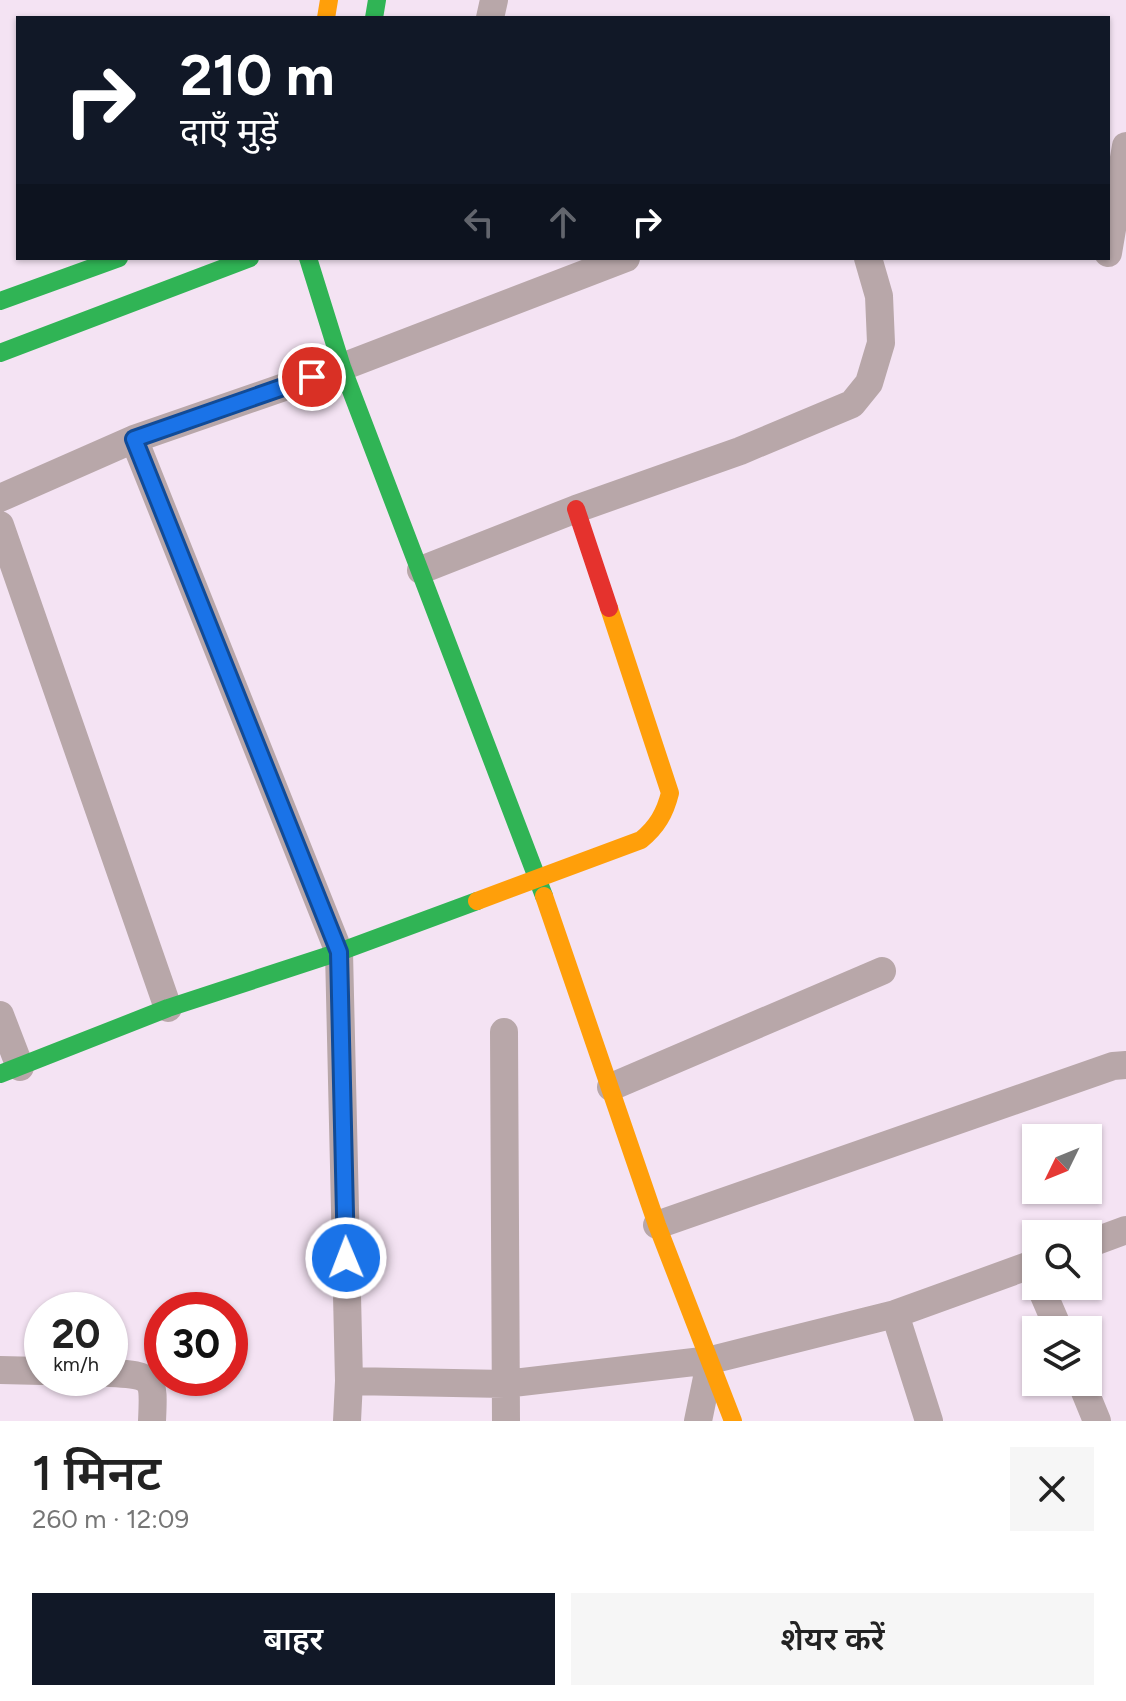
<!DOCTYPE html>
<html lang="hi">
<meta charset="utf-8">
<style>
body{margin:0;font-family:Figtree,"Noto Sans Devanagari",sans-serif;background:#f6f6f6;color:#222;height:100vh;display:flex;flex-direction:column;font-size:30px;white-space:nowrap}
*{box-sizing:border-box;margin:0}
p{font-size:26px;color:#767676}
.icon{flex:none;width:44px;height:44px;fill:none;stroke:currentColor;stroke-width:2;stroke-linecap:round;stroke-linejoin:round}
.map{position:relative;height:1421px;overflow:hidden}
.sheet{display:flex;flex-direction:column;background:#fff;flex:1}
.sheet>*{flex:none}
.top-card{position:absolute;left:16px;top:16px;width:1094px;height:244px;border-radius:0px;box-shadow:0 2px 6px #0004;background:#111827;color:#fff;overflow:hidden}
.needle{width:52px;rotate:227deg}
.fabs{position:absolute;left:1022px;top:1124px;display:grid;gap:16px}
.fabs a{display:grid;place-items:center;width:80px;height:80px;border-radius:0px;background:#fff;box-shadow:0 2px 6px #0004;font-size:40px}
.speed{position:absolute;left:24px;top:1292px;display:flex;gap:16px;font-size:40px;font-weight:700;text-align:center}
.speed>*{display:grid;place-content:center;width:104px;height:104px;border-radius:50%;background:#fff;box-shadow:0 2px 6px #0004;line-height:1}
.speed small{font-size:20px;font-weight:400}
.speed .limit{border:12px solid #d22;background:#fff;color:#111}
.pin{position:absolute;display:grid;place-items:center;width:68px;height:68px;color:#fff;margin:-34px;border:4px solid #fff;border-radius:50%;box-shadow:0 2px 8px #0007}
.me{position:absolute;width:88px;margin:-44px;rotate:359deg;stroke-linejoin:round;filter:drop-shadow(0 0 6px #0008)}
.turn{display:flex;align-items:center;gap:28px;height:168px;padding:0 32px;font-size:36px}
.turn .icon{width:104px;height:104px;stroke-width:2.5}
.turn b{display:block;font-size:56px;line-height:68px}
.lanes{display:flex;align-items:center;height:76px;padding:0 32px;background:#0003;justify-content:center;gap:40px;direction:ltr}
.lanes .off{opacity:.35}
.round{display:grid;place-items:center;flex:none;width:84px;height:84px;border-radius:0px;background:#f6f6f6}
.overview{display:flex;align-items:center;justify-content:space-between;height:136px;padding:0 32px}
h1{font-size:48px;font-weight:600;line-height:60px}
.primary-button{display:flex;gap:16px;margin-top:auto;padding:16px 32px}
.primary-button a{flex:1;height:92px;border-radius:0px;background:#111827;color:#fff;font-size:32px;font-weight:600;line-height:92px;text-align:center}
.primary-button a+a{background:#f6f6f6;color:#222}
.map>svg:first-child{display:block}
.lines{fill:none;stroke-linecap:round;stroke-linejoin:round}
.street{stroke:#b8a7a9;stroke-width:28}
.fast{stroke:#30b455;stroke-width:18}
.slow{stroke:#ff9f0a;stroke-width:18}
.jam{stroke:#e5322d;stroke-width:18}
.route-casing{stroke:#114b97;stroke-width:20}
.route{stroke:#1a73e8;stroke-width:14}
</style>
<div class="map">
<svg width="1126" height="1421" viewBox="0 0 1126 1421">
<rect width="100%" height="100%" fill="#f4e3f3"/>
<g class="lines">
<!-- street -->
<path class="street" d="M490,18l4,-18
M1108,253l18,-107
M134,439l205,513 10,429 -2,40
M0,498l134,-59 208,-72 284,-109
M0,525l168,483
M421,570l155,-61 164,-58 112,-47 17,-21 12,-40 -2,-47 -11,-38
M0,1015l20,52
M504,1032l2,389
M611,1087l271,-116
M657,1225l456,-159 13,-1
M1088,1244l38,-14
M1040,1286l19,44
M895,1314l34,107
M0,1370l42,1
M110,1373c45,2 44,5 42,48
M349,1381l156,3 206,-24 184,-46 141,-51
M1081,1382l16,39
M698,1421l12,-58"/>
<!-- fast -->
<path class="fast" d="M374,18l3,-18
M308,258l34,109 202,529
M0,301l119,-43
M0,353l250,-95
M0,1074l168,-66 171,-56 138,-51"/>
<!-- slow -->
<path class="slow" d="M326,18l3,-18
M544,896l113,329 76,196
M477,901l164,-61c16,-13 24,-27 29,-47l-61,-185"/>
<!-- jam -->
<path class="jam" d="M576,509l33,99"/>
</g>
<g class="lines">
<defs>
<path id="route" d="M312,377l-178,62 205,513 7,306"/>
</defs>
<!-- route casing -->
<use href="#route" class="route-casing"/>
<!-- route -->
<use href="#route" class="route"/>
</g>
</svg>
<div class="fabs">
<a><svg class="needle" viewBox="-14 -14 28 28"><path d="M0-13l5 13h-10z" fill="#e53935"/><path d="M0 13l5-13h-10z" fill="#767676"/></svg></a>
<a><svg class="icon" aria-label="search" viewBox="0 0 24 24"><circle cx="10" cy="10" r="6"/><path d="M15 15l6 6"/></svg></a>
<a><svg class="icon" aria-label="layers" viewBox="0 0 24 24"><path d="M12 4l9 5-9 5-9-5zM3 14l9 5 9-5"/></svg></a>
</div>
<div class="speed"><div>20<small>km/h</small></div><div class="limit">30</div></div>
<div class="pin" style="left:312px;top:377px;background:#d93025"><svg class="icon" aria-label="arrive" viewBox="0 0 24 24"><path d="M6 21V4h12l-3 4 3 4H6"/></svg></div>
<svg class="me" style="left:346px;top:1258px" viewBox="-20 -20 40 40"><circle r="17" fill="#1a73e8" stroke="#fff" stroke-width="3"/><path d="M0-11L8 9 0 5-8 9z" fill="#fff"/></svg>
<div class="top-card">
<div class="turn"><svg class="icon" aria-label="right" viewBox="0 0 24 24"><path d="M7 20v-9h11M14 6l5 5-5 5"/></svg><div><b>210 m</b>दाएँ मुड़ें</div></div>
<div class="lanes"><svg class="icon off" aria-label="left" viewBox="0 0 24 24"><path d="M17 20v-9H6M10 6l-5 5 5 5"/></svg><svg class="icon off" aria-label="ahead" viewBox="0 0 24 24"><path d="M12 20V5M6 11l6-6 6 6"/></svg><svg class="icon" aria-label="right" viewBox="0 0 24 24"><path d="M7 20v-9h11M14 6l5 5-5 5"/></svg></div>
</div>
</div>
<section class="sheet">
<div class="overview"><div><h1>1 मिनट</h1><p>260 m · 12:09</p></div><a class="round"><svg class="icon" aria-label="close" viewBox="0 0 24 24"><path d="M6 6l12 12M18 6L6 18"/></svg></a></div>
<div class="primary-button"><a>बाहर</a><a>शेयर करें</a></div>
</section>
